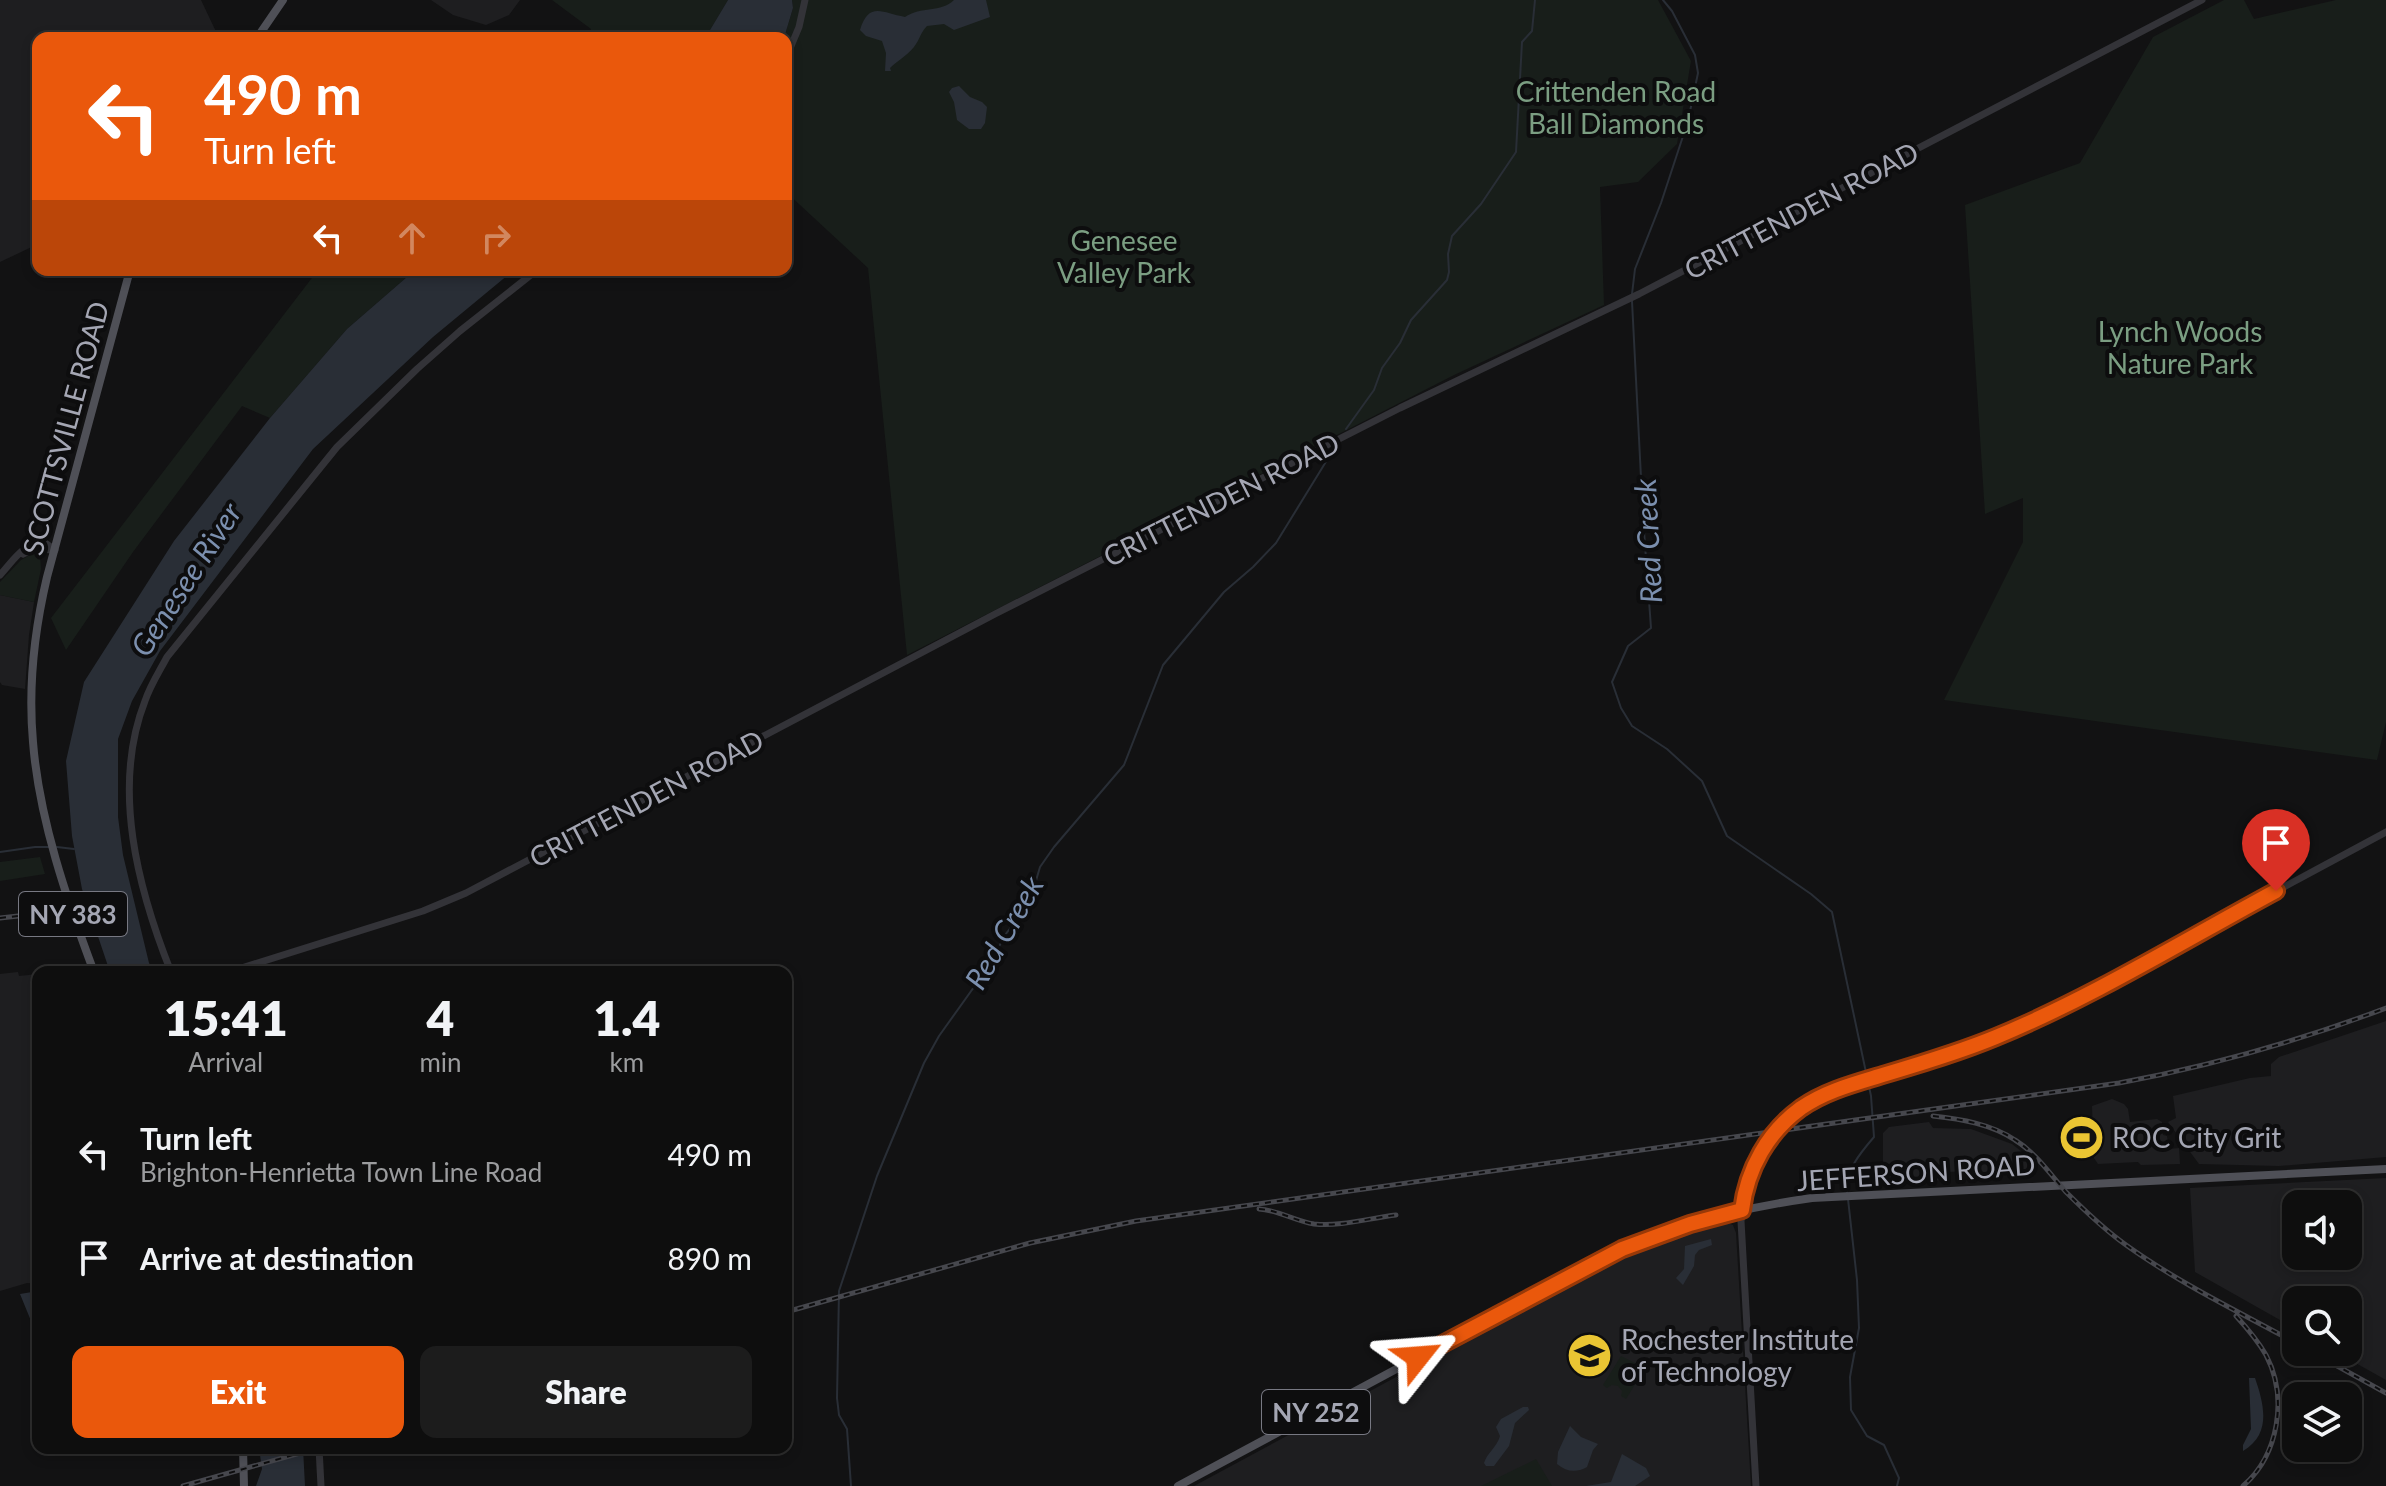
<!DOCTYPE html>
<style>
body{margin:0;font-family:Lato,sans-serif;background:#1c1c1c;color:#f1f3f6;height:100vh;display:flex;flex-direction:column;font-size:30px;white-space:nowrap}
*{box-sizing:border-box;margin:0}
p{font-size:26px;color:#9b9c9e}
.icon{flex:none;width:44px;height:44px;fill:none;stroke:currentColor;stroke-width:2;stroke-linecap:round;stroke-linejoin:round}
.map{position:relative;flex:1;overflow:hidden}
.details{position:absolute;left:32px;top:966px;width:760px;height:488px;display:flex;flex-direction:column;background:#0e0e0e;border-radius:16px;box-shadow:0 4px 12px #0003,0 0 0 2px #2e2e2e}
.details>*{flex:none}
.hud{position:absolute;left:32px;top:32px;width:760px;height:244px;border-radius:16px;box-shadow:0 4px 12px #0003,0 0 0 2px #2e2e2e;background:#ea580c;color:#fff;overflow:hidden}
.tools{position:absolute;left:2282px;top:1190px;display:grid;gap:16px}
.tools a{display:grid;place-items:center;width:80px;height:80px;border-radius:16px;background:#0e0e0e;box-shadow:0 4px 12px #0003,0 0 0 2px #2e2e2e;font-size:40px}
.pin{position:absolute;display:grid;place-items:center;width:68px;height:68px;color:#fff;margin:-82px -34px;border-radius:50% 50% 50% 0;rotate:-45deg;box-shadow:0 0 8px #0007}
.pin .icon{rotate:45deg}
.me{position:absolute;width:88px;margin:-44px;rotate:62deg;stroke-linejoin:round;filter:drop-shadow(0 0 6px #0008)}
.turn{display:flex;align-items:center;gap:28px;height:168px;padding:0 40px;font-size:36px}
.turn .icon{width:104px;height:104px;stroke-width:2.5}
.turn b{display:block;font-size:56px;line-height:68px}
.lanes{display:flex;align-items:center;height:76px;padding:0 40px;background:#0003;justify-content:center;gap:40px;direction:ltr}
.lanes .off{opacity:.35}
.eta{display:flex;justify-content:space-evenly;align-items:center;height:136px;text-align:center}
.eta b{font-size:48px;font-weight:800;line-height:56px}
.action{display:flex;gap:16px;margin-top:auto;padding:16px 40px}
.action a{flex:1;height:92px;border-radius:16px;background:#ea580c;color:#fff;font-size:32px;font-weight:800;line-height:92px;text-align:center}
.action a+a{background:#1c1c1c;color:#f1f3f6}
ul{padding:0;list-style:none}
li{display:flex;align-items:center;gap:24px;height:104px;padding:0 40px}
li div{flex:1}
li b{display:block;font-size:30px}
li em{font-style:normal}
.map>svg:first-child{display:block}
.built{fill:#1e1e20;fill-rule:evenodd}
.green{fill:#181e1a}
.water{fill:#292e36}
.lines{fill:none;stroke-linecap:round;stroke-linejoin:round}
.stream{stroke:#292e36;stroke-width:2}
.minor{stroke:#333338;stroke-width:7}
.major{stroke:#4f5057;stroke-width:8}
.rail-casing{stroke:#46474d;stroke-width:5}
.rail{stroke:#0d0d0e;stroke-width:2;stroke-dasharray:6;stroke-linecap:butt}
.route-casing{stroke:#983908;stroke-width:20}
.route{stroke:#ea580c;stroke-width:14}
.labels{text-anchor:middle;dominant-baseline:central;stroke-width:8;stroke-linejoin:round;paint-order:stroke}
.shield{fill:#0d0d0e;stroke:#777882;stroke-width:2}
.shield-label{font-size:26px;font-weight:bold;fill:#a4a6b3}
.park-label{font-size:28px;fill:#7b9e82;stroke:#0d0d0e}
.street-label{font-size:28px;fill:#a4a6b3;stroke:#0d0d0e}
.poi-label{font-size:28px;fill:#a4a6b3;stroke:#0d0d0e;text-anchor:start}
.water-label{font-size:30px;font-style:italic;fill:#7b8fae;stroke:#0d0d0e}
</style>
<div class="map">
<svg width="2386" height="1486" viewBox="0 0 2386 1486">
<rect width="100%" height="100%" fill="#121213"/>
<!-- built -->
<path class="built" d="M0,0h201l18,38h-181v206l-38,18z
M431,0h89l-11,15 -23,10 -33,-10z
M0,595l34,7 -5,33 -4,54 -23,-4 -2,-3z
M18,972l1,4 19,-2v310l-11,-1 -27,8v-317z
M2386,1021v136l-107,9 -80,-2 -31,-42 8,-4 -3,-22 77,-18 21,-2v-12l8,-7z
M2112,1099l12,5 4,5 2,13 27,-3 5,3 1,13 4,1 2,13 10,-1 1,16 -39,1 -3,-3 -40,2 -4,-6 -2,-52z
M1929,1122l4,6 38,1 41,15 14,11 5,15 -42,4 -15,-3 -29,1 -1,8 -46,3 -15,-6v-44l6,-6z
M2386,1178v202l-50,-28h12v-52h-52v29l-101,-57 -5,-84zM2296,1204h52v52h-52z
M1725,1222l8,3 3,8 15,253h-557l406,-219 67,-28z"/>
<!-- green -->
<path class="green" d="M552,0h176l-18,30 -7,8h-116l4,-9z
M792,0h866l33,61 -14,83 -39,38 -38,5 4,118 -150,70 -547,280 -39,-387 -82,-76v-154h-2l9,-30z
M2224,0h20l10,19 82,-19h50v722l-9,38 -433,-60 79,-158v-44l-38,16 -20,-309 115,-42 73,-126z
M318,270h97l-68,59 -77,89 -28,-12 -109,146 -67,98 -15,-32z
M35,552l5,3 1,14 -7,33 -34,-7v-13l21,-22z
M40,857l5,17 -45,7v-19z
M1621,1356l16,8 7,6 -18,29 -5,-3 1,-5 -4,-5 -6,-1 -5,3 -4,-3z
M1536,1459l16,27h-71z"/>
<!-- water -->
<path class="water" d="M728,0h64l1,8 -9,30h-81l7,-8z
M954,0h32l4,17 -36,13 -10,-6 -17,2c-6,6 -7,12 -11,18 -5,9 -19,17 -26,24l1,3h-6l1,-18 -4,-12 -16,-5 -6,-6c9,-29 22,-17 45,-13 16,-11 36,-4 49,-17z
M959,86l11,11 12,5 5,5 -2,16 -4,6h-12l-12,-9 -3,-18 -5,-10 3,-4z
M415,270h99l-81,67 -120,112 -153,202 -28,50 -14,38v78l5,38 26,108 5,9h-44l-28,-83 -10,-53 -6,-75 18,-79 90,-141 96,-123 77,-89z
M1711,1239l1,6 -13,5 -4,5 -1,11 -11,19 -7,-7 8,-9 1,-23z
M38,1291v47l-18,-44z
M2249,1378h6c9,26 17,56 -12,73v-6l8,-16z
M1523,1407h5l1,3 -14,13 -6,23 -15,20h-8l-2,-3c3,-10 13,-16 16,-27l-4,-9 5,-8z
M1570,1426l11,11 17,7 -5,6 -6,17c-11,6 -20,5 -30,-3l1,-12z
M259,1448h44l2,38h-49l6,-17z
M1622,1454l24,14 4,8 -15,10h-49l25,-4z"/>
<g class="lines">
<!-- stream -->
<path class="stream" d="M1632,294l3,-25 26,-66 27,-82 10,-48 -3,-18 -23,-44 -9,-11
M1632,301l11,216 8,111 -23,18 -16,36 9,26 11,18 35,23 35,32 25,55 84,58 21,18 39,184 3,41c-13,15 -30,35 -27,56
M1346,429l28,-39 8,-22 18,-25 11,-23 36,-40 2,-8 -1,-18 4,-18 29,-32 35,-52 6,-110 10,-11 3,-31
M57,847l17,2
M0,852l35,-5h15
M1848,1199l9,81 2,48 -9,49 1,33 16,26 17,9 15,33 -2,8
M851,1486l-4,-57 -8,-14 -2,-17 2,-107 38,-115 47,-113 15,-27 50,-70 16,-31 13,-17 17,-34 5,-17 14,-20 70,-82 39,-100 61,-73 29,-25 23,-24 59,-96"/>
<!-- minor -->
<path class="minor" d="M786,58l13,-31 6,-27
M23,554l10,-5 22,1
M0,575c13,-14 23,-32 44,-33l11,8
M171,972c-33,-83 -60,-184 -26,-271 5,-15 14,-29 22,-44l170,-210 80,-78 43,-38 77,-61
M229,972l194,-61 43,-18 529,-279 405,-206 239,-114 563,-294
M319,1448l2,38
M1756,1486l-15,-265 5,-34 15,-33 21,-29 27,-22 33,-16 141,-45 80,-36 323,-174"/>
<!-- major -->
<path class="major" d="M257,38l26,-38
M94,972c-27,-72 -55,-153 -61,-230 -5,-56 1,-110 14,-165l83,-307
M243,1448l1,38
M1178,1486l429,-230c65,-31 134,-48 205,-58l574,-29"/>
<defs>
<path id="rail" d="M0,918l36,-4
M1933,1116c28,3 58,8 82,24 21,13 35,34 51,52 19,19 39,38 60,53 53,38 113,67 170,98
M1259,1209c19,1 36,12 55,15 26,3 56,-6 82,-9
M786,1312l244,-69 106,-22 983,-138c92,-17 180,-42 267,-75
M2236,1316c11,12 22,25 30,39 22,42 13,100 -23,131
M2312,1352l74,41
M183,1486l135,-38"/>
</defs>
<!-- rail casing -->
<use href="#rail" class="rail-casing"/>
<!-- rail -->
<use href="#rail" class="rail"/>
</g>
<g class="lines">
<defs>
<path id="route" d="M1418,1357l204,-108 68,-25 52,-14c5,-41 26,-78 59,-102 26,-18 56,-25 85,-34 37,-11 74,-22 110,-37 95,-39 189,-97 280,-146"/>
</defs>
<!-- route casing -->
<use href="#route" class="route-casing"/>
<!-- route -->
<use href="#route" class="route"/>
</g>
<!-- icons -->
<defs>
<symbol id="stadium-disc" viewBox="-11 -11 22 22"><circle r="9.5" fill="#eac533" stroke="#0d0d0e"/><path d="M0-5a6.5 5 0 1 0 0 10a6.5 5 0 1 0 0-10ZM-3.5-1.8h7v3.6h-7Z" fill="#111"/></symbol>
<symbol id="university-disc" viewBox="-11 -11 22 22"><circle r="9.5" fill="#eac533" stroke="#0d0d0e"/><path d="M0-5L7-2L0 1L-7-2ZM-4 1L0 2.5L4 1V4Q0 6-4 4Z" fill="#111"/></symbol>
</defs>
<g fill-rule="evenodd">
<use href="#stadium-disc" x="2056" y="1112" width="51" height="51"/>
<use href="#university-disc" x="1564" y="1330" width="51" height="51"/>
</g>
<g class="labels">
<!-- shield labels -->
<g class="shield">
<rect x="19" y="892" width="108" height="44" rx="6"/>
<rect x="1262" y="1390" width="108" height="44" rx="6"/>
</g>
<g class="shield-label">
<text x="73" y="914">NY 383</text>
<text x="1316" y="1412">NY 252</text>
</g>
<!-- park labels -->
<g class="park-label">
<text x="1616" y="91">Crittenden Road<tspan x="1616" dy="32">Ball Diamonds</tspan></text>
<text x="1124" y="240">Genesee<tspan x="1124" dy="32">Valley Park</tspan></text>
<text x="2180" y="331">Lynch Woods<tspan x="2180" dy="32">Nature Park</tspan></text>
</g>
<!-- street labels -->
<g class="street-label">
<text transform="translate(1801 210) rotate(-28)">CRITTENDEN ROAD</text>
<text transform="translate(65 428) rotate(-75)">SCOTTSVILLE ROAD</text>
<text transform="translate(1221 499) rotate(-27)">CRITTENDEN ROAD</text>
<text transform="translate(646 798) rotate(-28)">CRITTENDEN ROAD</text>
<text transform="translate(1916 1172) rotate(-4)">JEFFERSON ROAD</text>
</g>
<!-- poi labels -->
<g class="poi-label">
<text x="2112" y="1137">ROC City Grit</text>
<text x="1621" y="1339">Rochester Institute<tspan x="1621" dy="32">of Technology</tspan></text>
</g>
<!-- water labels -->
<g class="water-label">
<text transform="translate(1647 541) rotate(-93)">Red Creek</text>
<text transform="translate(185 579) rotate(-57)">Genesee River</text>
<text transform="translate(1003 932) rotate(-60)">Red Creek</text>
</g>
</g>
</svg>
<div class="tools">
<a><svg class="icon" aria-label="sound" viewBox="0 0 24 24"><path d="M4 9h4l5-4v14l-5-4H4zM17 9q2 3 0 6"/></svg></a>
<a><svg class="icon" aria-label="search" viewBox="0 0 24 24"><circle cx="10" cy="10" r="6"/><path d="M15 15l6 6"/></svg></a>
<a><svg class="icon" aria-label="layers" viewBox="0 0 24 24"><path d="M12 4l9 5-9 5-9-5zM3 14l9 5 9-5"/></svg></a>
</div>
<div class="pin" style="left:2276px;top:891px;background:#d93025"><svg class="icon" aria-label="arrive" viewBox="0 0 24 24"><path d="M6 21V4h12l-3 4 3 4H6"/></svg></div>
<svg class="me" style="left:1418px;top:1357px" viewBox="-20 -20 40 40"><path d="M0-17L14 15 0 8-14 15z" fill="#ea580c" stroke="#fff" stroke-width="4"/></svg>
<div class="hud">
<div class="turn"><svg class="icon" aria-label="left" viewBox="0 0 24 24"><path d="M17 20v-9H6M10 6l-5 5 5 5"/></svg><div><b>490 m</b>Turn left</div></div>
<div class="lanes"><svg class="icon" aria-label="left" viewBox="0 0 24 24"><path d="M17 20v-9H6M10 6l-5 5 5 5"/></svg><svg class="icon off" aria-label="ahead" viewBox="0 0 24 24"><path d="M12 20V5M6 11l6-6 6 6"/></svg><svg class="icon off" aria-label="right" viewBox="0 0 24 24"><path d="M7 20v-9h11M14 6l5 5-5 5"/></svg></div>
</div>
<section class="details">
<div class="eta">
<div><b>15:41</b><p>Arrival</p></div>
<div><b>4</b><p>min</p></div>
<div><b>1.4</b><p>km</p></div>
</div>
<ul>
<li><svg class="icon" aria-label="left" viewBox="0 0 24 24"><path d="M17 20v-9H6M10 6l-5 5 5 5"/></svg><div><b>Turn left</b><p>Brighton-Henrietta Town Line Road</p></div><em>490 m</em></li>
<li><svg class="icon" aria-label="arrive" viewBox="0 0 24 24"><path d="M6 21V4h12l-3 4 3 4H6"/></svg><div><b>Arrive at destination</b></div><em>890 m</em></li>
</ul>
<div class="action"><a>Exit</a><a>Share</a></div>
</section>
</div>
